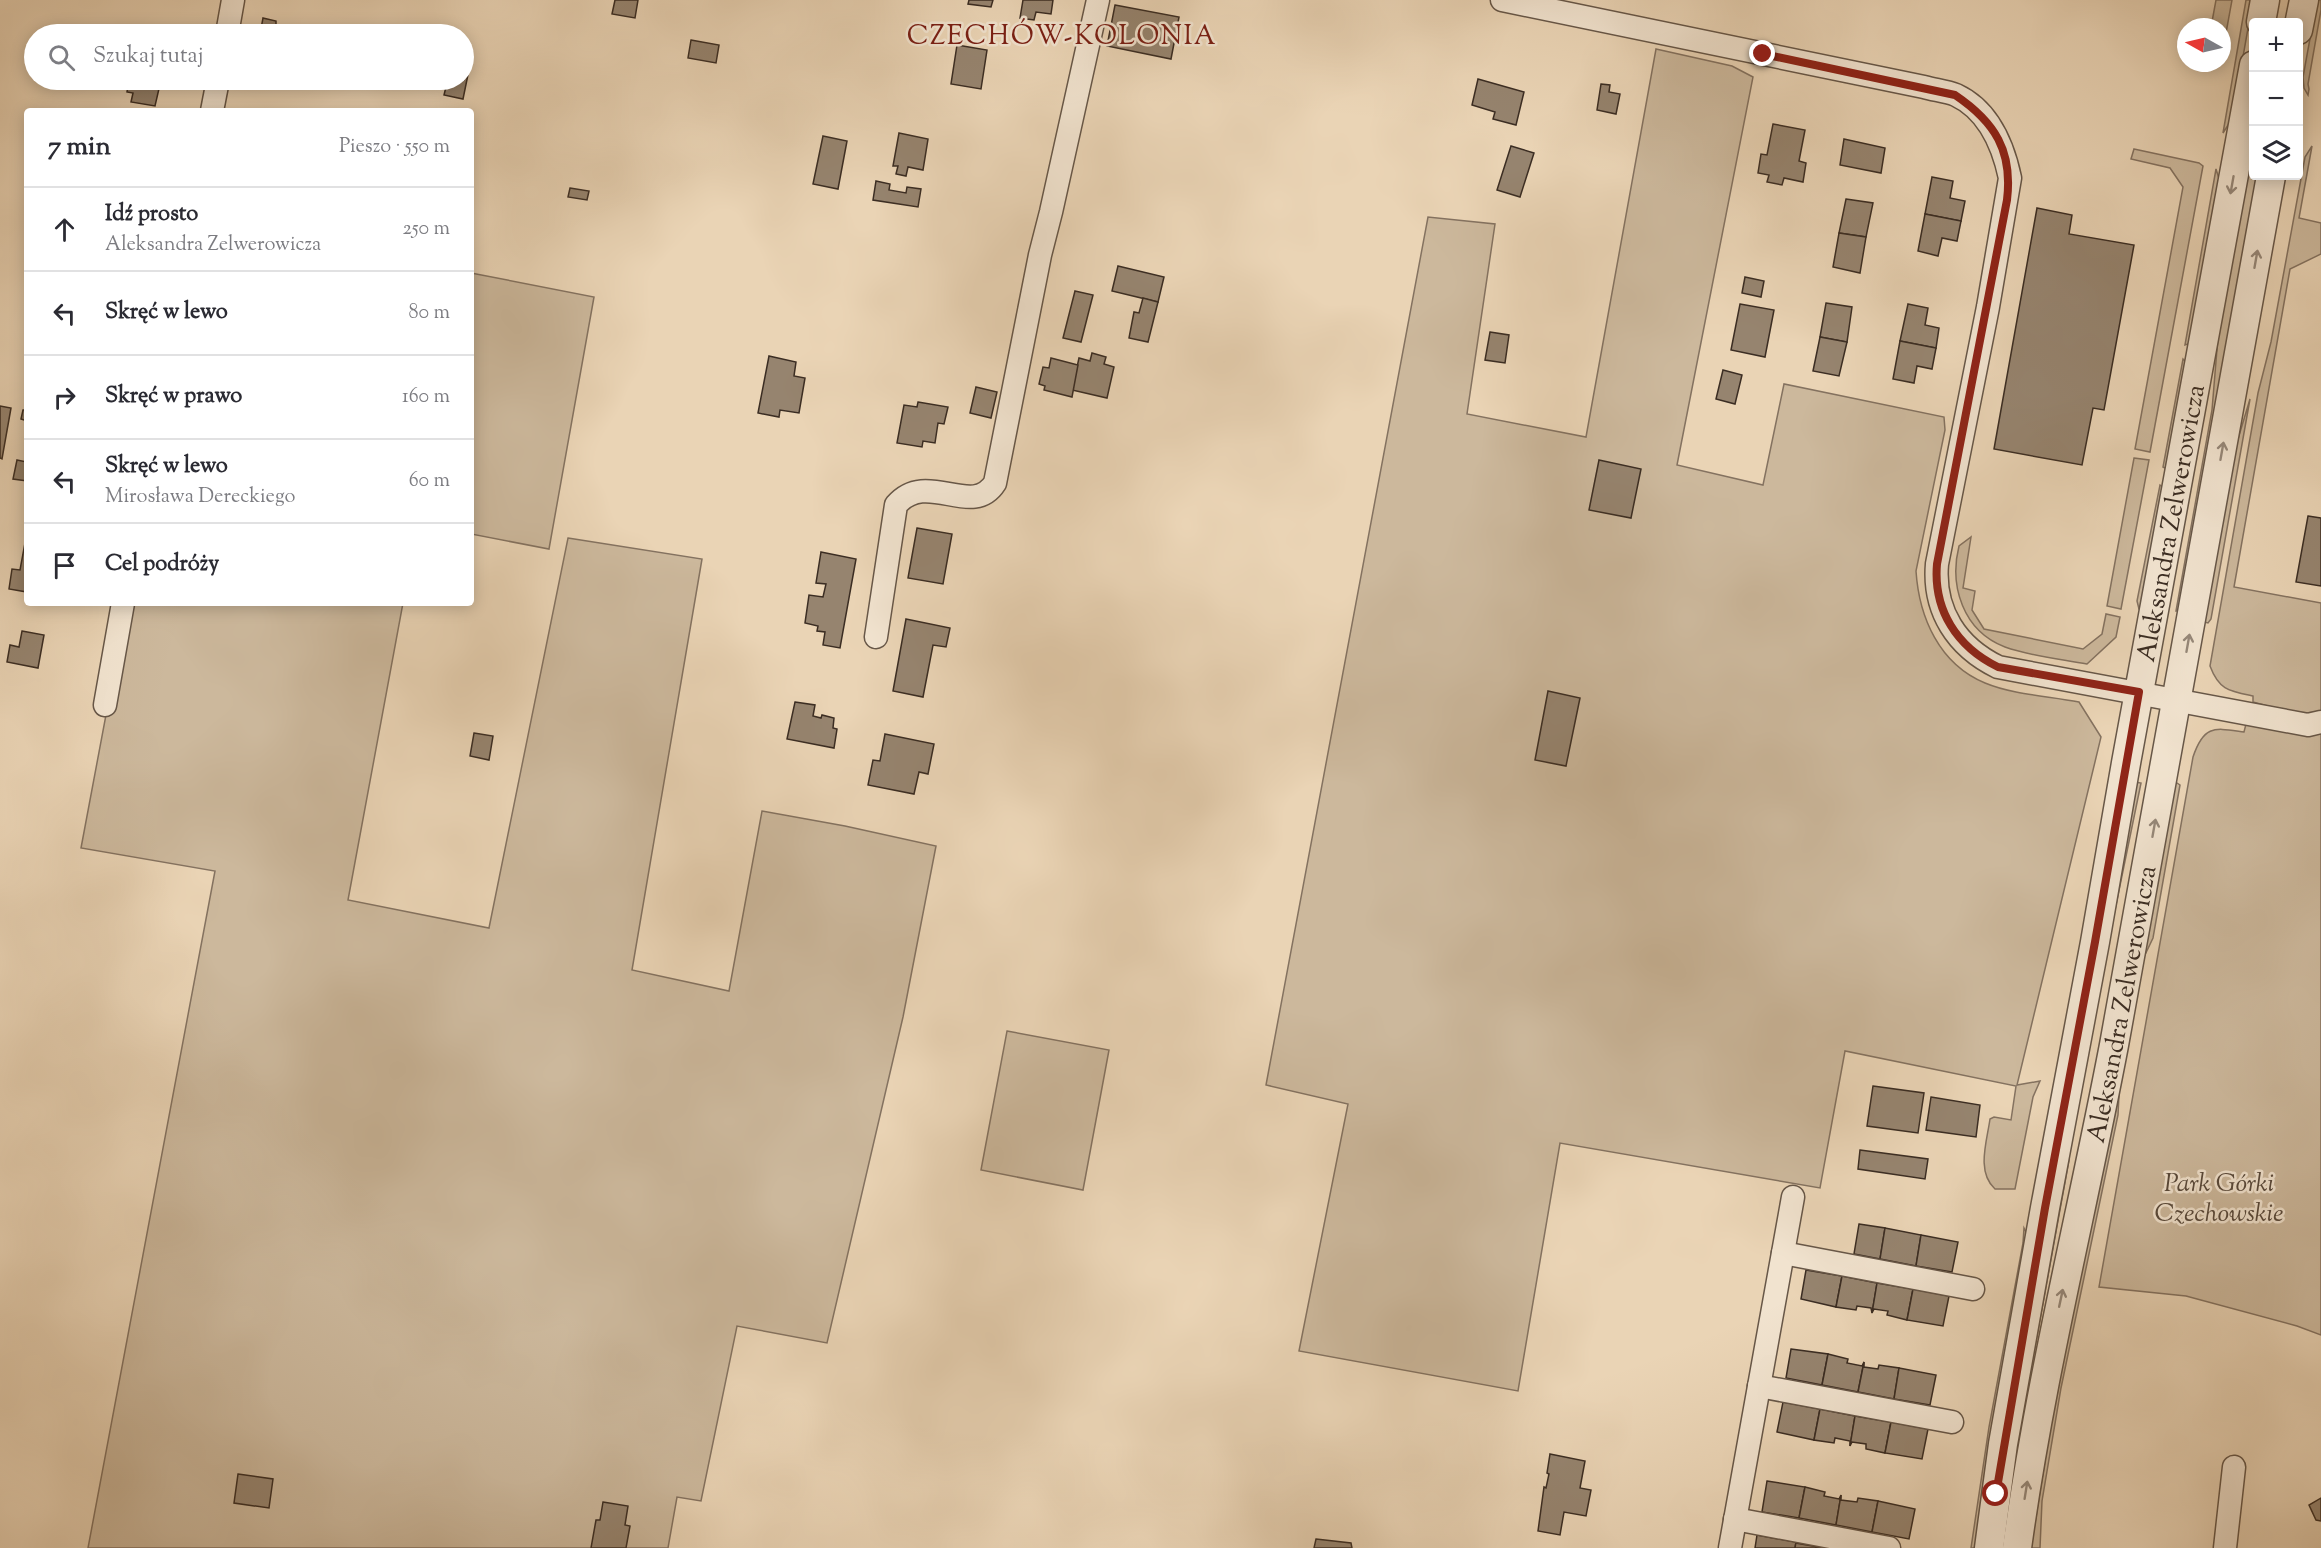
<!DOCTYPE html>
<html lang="pl">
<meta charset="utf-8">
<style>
:root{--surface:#fff;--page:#f7f7f7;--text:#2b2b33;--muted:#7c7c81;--line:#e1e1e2}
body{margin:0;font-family:"Sorts Mill Goudy",serif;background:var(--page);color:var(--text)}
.controls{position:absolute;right:18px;top:18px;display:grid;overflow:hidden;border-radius:6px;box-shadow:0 3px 15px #0003}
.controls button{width:54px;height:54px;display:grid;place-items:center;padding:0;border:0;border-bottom:2px solid var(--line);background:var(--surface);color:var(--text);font:30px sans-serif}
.compass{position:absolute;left:2177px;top:18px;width:54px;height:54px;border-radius:50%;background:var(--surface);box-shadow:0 3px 15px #0003;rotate:278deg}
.stop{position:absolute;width:18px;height:18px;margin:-14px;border:4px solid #8f2418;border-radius:50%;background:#fff}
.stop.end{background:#8f2418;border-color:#fff;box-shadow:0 2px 6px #0008}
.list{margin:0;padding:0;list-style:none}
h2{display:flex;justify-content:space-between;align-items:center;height:78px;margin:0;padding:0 24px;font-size:26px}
h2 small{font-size:20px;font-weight:400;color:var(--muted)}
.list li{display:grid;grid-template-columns:39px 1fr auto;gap:18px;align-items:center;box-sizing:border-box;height:84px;padding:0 24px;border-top:2px solid var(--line)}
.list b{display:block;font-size:22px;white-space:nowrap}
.list p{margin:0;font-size:20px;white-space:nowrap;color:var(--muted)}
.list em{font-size:20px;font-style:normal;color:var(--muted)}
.icon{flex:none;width:33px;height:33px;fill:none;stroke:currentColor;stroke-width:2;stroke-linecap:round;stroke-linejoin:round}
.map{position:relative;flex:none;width:2321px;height:1548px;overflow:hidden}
.search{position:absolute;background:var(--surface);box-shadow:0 3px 15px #0003;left:24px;top:24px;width:450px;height:66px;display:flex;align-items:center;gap:15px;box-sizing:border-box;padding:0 21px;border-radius:33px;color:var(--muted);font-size:22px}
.panel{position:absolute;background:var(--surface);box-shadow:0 3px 15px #0003;left:24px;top:108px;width:450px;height:498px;border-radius:6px}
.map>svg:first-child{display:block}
.green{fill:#ccb89c;stroke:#847260;stroke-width:1.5}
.building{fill:#96846f;stroke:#3b2d23;stroke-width:1.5}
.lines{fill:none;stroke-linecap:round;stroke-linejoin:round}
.minor-casing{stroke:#675748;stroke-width:25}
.tertiary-casing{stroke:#675748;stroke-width:31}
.minor{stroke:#f1e3cf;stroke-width:22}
.tertiary{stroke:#f1e3cf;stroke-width:28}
.oneway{stroke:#968879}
.route{stroke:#8f2418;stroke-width:8}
.labels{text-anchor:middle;stroke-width:5;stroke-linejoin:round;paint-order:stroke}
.street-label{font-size:26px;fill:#3b2d23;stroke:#f1e3cf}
.park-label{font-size:26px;font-style:italic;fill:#58493b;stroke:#f1e3cf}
.neighbourhood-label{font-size:27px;letter-spacing:1.5px;fill:#7a1f14;stroke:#f1e3cf}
</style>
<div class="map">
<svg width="2321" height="1548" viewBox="0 0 2321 1548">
<rect width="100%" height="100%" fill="#ead4b5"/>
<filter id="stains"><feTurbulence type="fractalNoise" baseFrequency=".00333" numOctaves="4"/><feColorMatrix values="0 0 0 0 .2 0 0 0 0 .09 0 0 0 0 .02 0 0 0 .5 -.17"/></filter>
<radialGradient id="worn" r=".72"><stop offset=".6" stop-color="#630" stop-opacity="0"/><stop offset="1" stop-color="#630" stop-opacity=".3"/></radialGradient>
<g class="green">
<path d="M2216,0H2232L2224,44H2222V27H2211Z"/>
<path d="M2246,0H2253L2232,119L2223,133Z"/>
<path d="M2317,0H2321V10L2308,84L2309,89L2308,95L2304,88L2303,77Z"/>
<path d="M1656,49L1732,66L1753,77L1677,465L1763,485L1784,384L1944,417L1945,430L1916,571C1919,617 1939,664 1985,683C2014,695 2049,696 2079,702L2101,737L2017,1085L2040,1081L2033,1097L2015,1189H1995C1976,1172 1987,1141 1990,1119L1994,1117L2011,1120L2016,1086L1845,1051L1820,1188L1560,1143L1518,1391L1299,1351L1348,1104L1266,1085L1428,217L1495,224L1467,414L1586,437Z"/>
<path d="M2253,139L2254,176H2260L2181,611H2176L2212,410L2219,325Z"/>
<path d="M2312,146L2299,218L2321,223V254L2290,269L2234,587L2321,603V711C2303,717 2271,707 2253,702V696C2229,691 2219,690 2210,666L2258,393L2271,342L2305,157Z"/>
<path d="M2134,149L2199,163L2203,166L2150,452L2135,449L2183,187L2170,168L2131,159Z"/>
<path d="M2216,169L2220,182L2191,343L2185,345Z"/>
<path d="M471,273L594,297L549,549L471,534Z"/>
<path d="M2183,359L2187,363L2169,464L2165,468L2163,467Z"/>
<path d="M2250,399L2211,619L2208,623L2204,622L2235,449Z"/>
<path d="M2134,458L2149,460L2121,609L2107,606Z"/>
<path d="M2160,485L2164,488L2142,611L2139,609L2137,601Z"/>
<path d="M1971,537L1963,588L1975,591L1972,610L1984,629L2083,649L2102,634L2106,614L2120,617L2116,637L2087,664C2060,659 2030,656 2005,647C1963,631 1949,586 1959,546Z"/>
<path d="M568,538L702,559L632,970L729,991L762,811L845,826L936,846L903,1017L827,1343L737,1326L701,1501L677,1497L668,1548H88L215,871L81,848L127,603H403L348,900L489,928Z"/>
<path d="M2246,724L2321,733V1335L2297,1326L2186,1296L2099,1287L2193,757C2204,724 2215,728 2244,732Z"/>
<path d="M2174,781L2180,785L2153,938L2143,959Z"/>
<path d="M2135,782L2141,783L2109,939Z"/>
<path d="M1007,1031L1109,1050L1083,1190L981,1170Z"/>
<path d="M2119,1095L2118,1115L2061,1388L2042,1501L2040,1548H2031L2059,1373Z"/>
<path d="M2066,1160H2069L2019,1435L2003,1548L2013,1458Z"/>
<path d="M2024,1228L2028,1236L1976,1548H1971L1989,1427L2023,1243Z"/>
</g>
<g class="building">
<path d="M615,0H638L635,18L612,14Z"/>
<path d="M969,0H993L991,7L968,4Z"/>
<path d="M1023,0H1053L1051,14L1036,12L1034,20L1020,18Z"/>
<path d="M1115,5L1179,17L1171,59L1107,46Z"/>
<path d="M263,18L276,21V25L327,34L328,31L342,34H260Z"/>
<path d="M691,40L719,45L716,63L688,58Z"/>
<path d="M957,45L987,50L981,89L951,84Z"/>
<path d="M464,59L471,60L463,99L444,95L446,87L435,85L436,80H464Z"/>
<path d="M1478,79L1524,92L1516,125L1493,119L1495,112L1472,105Z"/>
<path d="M129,80H161L155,106L131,102L133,93L127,92Z"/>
<path d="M385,80H407L406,88L385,84Z"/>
<path d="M1601,84L1610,85L1609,92L1620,94L1616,114L1597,110Z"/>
<path d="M1773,124L1805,130L1799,161L1806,163L1803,182L1784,178L1782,185L1767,182L1769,175L1758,173L1761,154L1767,155Z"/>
<path d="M899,133L928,139L923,170L908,167L906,176L896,174L898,166H893Z"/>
<path d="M823,136L847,141L838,189L813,184Z"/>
<path d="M1844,139L1885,148L1881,173L1840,165Z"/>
<path d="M1511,146L1534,153L1520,197L1497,190Z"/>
<path d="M1932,177L1953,181L1950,198L1965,201L1961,221L1925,214Z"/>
<path d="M876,181L890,184L889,190L906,193L907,187L921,189L918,207L873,200Z"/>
<path d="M570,188L589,191L587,200L568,197Z"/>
<path d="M1846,199L1873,203L1866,237L1839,233Z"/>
<path d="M2037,208L2072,215L2069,234L2134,245L2104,410L2093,408L2082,465L1994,449Z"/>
<path d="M1925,214L1961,221L1957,241L1942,238L1938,256L1918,251Z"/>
<path d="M1839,233L1866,237L1860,273L1833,267Z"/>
<path d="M1118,266L1164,277L1158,302L1112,291Z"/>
<path d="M1745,277L1764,281L1761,297L1742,293Z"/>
<path d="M1075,291L1093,295L1081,342L1063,338Z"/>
<path d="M1143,298L1158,302L1148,342L1129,338L1134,312L1139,313Z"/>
<path d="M1826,303L1852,307L1847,342L1820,337Z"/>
<path d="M1740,304L1774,310L1765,357L1731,350Z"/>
<path d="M1908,304L1928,308L1925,325L1939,328L1936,348L1900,341Z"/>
<path d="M1490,332L1509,335L1505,363L1485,360Z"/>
<path d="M1820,337L1847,342L1839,376L1813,371Z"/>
<path d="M1900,341L1936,348L1932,369L1917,366L1914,383L1893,379Z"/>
<path d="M1092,353L1106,357L1104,364L1114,367L1107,398L1072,390L1079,358L1090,361Z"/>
<path d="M769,356L796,362L794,376L805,378L799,413L780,410L779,417L758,413Z"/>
<path d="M1051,358L1078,365L1072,397L1044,390L1045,386L1039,384L1043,367L1049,368Z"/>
<path d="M1723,370L1742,375L1735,404L1716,399Z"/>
<path d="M976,387L997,392L991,418L970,413Z"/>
<path d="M918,402L948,407L944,424L938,423L935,443L923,441L922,447L897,443L904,405L917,407Z"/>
<path d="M0,406L11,408L2,459L0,458Z"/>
<path d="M23,410H27V421L21,419Z"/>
<path d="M17,460L27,462V481L13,479Z"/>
<path d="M1599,460L1641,469L1631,518L1589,510Z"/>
<path d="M2308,516L2321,518V586L2296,582Z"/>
<path d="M917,528L952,534L943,584L908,578Z"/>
<path d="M25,543H27V592L9,589L12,569L20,570Z"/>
<path d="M821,552L856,559L840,648L823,645L825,632L817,631L818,626L805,623L809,595L823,597L826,584L816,583Z"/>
<path d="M906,619L950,628L946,647L933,645L923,697L893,691Z"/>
<path d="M22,631L44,635L38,668L7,662L10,645L19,647Z"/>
<path d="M1548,691L1580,698L1566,766L1535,760Z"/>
<path d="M795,702L815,705L813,716L821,718L822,715L834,718L833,728L837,729L834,748L787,739Z"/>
<path d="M474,733L493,736L489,760L470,756Z"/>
<path d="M885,734L934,744L928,774L919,772L914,794L868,785L873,760L880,761Z"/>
<path d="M1873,1086L1924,1093L1918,1133L1867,1126Z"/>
<path d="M1931,1097L1980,1105L1976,1137L1926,1130Z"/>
<path d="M1860,1150L1928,1159L1925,1179L1858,1169Z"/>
<path d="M1859,1224L1885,1228L1880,1259L1854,1254Z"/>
<path d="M1885,1228L1921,1235L1916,1266L1880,1259Z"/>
<path d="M1921,1235L1958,1242L1952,1272L1916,1266Z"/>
<path d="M1806,1270L1842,1276L1836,1307L1801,1299Z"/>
<path d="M1842,1276L1877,1283L1872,1313L1871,1308L1857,1306L1856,1310L1836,1307Z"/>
<path d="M1877,1283L1913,1289L1907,1320L1887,1315L1888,1311L1874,1309L1872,1313Z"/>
<path d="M1913,1289L1949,1296L1943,1326L1907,1320Z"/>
<path d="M1791,1349L1828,1354L1822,1385L1786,1378Z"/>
<path d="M1828,1354L1848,1359L1847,1363L1862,1366L1864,1362L1858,1392L1822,1385Z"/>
<path d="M1864,1362V1367L1878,1369L1879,1365L1899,1368L1894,1399L1858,1392Z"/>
<path d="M1899,1368L1936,1375L1930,1405L1894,1399Z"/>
<path d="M1783,1402L1820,1409L1814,1440L1777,1432Z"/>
<path d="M1820,1409L1855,1416L1850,1446V1441L1835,1438L1834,1443L1814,1440Z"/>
<path d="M1855,1416L1891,1422L1885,1453L1866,1449V1444L1852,1442L1850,1446Z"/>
<path d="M1891,1422L1928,1429L1922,1459L1885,1453Z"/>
<path d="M1550,1454L1585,1461L1580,1488L1591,1490L1586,1516L1564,1512L1560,1535L1538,1531L1544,1487L1546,1488L1549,1474L1547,1473Z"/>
<path d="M238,1474L273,1479L269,1508L234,1503Z"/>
<path d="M1767,1481L1805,1487L1799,1518L1762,1512Z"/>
<path d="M1805,1487L1825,1492L1824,1496L1839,1499L1841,1495L1836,1525L1799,1518Z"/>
<path d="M1841,1495V1500L1857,1502L1858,1498L1878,1501L1872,1532L1836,1525Z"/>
<path d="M2321,1498V1521L2316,1520L2309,1505Z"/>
<path d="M1878,1501L1915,1509L1909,1539L1872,1532Z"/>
<path d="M603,1502L628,1506L625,1525L630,1526L626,1548H591L596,1520H600Z"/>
<path d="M1757,1535L1796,1542L1795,1548H1755Z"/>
<path d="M1316,1539L1351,1543L1352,1548H1314Z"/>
<path d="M1796,1542V1543L1824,1548H1795Z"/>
</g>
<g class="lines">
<defs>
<g id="minor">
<path d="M1502,0L1924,87C1934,90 1946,91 1956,95C1988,110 2003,145 2010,178L1988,307L1937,564C1933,611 1957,647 1998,667L2308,725L2321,722"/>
<path d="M227,34L233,0"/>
<path d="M212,111L218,80"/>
<path d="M876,637L896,505C927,469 972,519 995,483L1040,255L1051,212L1098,0"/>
<path d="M105,705L123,603"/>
<path d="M1783,1253L1973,1289"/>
<path d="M1759,1386L1952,1422"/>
<path d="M1735,1519L1889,1548"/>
<path d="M1730,1548L1793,1197"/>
<path d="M2225,1548L2234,1467"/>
</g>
<g id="tertiary">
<path d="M2261,22L2265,0"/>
<path d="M2298,30L2304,0"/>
<path id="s1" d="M1989,1548L2003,1444L2045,1208L2095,942L2126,763L2254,65"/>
<path id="s2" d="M2017,1548C2040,1379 2082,1213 2114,1045C2168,756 2217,465 2271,176"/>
</g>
</defs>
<use href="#minor" class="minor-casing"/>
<use href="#tertiary" class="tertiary-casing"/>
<use href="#minor" class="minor"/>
<use href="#tertiary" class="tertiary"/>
</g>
<defs><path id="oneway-shaft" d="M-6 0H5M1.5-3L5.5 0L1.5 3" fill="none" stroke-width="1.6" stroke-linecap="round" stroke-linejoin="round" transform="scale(1.5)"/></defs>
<g class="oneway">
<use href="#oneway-shaft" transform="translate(2232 185) rotate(100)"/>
<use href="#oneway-shaft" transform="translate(2256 259) rotate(-80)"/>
<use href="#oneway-shaft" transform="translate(2222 451) rotate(-80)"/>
<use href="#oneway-shaft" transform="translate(2188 643) rotate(-80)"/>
<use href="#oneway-shaft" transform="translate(2154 828) rotate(-80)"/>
<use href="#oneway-shaft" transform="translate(2061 1298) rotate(-78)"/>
<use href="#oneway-shaft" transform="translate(2026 1490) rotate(-81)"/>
</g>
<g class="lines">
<path class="route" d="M1763,54L1955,95C1995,122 2013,151 2007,200L1937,564C1933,610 1957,647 1998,667L2139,692L2095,942L2045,1208L1996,1494"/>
</g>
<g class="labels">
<g class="street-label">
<text dy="9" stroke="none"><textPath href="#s1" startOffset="1041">Aleksandra Zelwerowicza</textPath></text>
<text dy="9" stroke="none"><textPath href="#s2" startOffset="554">Aleksandra Zelwerowicza</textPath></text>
</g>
<g class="park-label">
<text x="2219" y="1191">Park Górki<tspan x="2219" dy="30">Czechowskie</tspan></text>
</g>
<g class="neighbourhood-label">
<text x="1062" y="44">CZECHÓW-KOLONIA</text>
</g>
</g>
<rect width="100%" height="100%" filter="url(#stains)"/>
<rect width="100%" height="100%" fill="url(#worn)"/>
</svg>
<div class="controls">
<button>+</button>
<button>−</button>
<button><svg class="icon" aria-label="layers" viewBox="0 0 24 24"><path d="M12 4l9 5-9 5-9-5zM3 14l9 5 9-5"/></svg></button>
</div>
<svg class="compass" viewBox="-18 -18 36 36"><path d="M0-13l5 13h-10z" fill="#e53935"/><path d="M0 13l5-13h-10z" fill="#7c7c81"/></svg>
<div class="stop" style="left:1996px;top:1494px"></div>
<div class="stop end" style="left:1763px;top:54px"></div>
<div class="search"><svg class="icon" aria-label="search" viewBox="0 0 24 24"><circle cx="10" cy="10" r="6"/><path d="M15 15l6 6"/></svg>Szukaj tutaj</div>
<section class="panel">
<h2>7 min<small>Pieszo · 550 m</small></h2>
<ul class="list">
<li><svg class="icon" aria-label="ahead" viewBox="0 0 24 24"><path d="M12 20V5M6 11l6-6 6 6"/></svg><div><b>Idź prosto</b><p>Aleksandra Zelwerowicza</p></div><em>250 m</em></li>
<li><svg class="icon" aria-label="left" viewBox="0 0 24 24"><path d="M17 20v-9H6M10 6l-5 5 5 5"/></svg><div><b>Skręć w lewo</b></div><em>80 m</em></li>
<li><svg class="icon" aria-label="right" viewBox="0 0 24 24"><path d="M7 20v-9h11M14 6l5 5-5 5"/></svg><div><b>Skręć w prawo</b></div><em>160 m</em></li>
<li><svg class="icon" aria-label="left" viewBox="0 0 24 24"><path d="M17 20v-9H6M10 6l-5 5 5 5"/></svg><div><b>Skręć w lewo</b><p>Mirosława Dereckiego</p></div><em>60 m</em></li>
<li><svg class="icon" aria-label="arrive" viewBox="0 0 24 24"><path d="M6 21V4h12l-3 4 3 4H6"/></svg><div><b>Cel podróży</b></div></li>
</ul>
</section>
</div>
